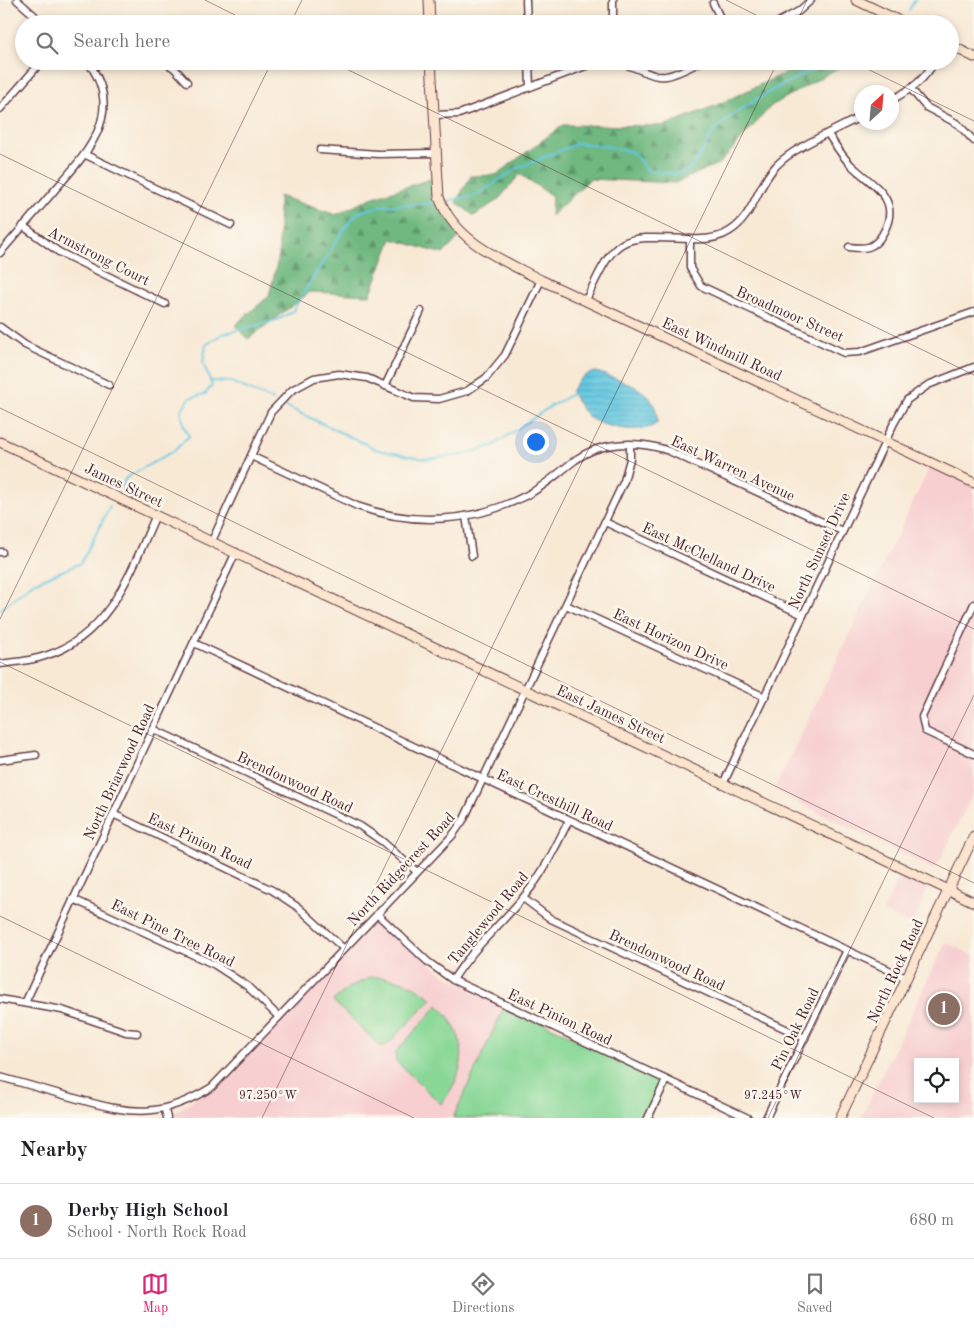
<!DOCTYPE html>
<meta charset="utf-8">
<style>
:root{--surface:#fff;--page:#f2f2f2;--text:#202124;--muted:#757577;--line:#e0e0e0;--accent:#db2777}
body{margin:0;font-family:"Old Standard TT",serif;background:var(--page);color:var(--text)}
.controls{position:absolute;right:15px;bottom:15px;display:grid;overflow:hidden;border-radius:0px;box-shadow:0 2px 8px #0003}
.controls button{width:45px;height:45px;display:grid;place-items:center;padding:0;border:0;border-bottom:1px solid var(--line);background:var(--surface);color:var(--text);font:25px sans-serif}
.compass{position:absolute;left:854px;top:85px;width:45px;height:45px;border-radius:50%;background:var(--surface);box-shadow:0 2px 8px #0003;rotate:26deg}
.you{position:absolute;left:535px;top:441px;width:18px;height:18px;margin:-12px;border:4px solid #fff;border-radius:50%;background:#1a73e8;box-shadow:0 0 0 8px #1a73e833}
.badge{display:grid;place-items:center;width:32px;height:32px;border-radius:50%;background:var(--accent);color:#fff;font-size:16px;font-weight:700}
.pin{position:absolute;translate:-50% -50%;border:2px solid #fff;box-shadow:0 1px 5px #0006}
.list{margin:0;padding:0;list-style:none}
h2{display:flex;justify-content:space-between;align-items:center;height:65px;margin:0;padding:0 20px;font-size:21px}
h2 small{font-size:16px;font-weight:400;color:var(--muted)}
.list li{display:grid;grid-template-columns:32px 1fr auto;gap:15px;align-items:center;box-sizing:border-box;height:75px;padding:0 20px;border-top:1px solid var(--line)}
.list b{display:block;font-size:19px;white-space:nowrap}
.list p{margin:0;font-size:16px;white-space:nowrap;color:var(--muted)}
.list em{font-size:16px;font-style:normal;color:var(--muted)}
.icon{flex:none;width:28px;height:28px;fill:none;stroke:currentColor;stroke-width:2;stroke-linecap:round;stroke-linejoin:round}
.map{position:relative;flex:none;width:974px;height:1118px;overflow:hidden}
.search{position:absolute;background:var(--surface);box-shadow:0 2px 8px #0003;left:15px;right:15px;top:15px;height:55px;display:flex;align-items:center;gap:12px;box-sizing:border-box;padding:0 18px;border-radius:28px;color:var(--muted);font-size:19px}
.sheet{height:140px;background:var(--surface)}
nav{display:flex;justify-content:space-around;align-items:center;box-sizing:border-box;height:70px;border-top:1px solid var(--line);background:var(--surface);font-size:14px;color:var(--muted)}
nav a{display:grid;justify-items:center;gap:2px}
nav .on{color:var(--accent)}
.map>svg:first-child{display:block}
.built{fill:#f7cfd0;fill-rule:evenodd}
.grass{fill:#8ad897;stroke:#6a7c61}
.forest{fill:url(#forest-firs);stroke:#5c6c56}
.water{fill:url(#water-rules);stroke:#567386}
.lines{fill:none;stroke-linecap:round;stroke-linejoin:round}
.stream{stroke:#63c7e1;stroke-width:2}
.street-casing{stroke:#643d44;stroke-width:9}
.secondary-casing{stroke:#643d44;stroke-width:11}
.street{stroke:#fff;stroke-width:6}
.secondary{stroke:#fbe5cf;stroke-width:9}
.ticks{fill:none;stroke:#4a1f2b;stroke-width:1;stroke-opacity:0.45}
.labels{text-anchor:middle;stroke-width:5;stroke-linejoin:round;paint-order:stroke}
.street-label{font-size:15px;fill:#4a1f2b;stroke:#fbf7ec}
.ticks-label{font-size:12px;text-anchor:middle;fill:#4a1f2b;stroke:#fbf7ec;stroke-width:5;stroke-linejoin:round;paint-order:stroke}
</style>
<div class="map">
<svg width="974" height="1118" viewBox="0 0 974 1118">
<defs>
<pattern id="forest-firs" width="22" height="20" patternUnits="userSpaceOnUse" patternTransform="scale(1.25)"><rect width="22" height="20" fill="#6fb880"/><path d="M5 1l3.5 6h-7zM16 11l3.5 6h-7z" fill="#5d9569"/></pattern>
<pattern id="water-rules" width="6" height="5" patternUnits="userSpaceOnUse" patternTransform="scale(1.25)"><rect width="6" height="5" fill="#63c7e1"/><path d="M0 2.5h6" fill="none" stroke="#57aac1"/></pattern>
</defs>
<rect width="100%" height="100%" fill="#fbf7ec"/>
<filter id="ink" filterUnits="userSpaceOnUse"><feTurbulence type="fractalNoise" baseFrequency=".02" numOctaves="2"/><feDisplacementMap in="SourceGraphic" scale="10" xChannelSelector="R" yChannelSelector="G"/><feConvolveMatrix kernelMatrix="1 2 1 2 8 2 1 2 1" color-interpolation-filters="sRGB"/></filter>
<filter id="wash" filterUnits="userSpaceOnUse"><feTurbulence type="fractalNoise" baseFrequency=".0096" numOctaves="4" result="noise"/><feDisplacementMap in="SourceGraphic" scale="20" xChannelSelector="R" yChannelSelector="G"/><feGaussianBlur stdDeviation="1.12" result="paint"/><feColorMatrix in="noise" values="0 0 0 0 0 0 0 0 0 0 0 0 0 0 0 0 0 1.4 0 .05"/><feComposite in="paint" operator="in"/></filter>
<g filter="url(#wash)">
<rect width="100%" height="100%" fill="#f8e9d5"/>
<g class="built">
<path d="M932,463L974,484V792L935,870L774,790Z"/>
<path d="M901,872L924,883L928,888L912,925L883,912Z"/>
<path d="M377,914L440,972L505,1005L453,1118H167L201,1095Z"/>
<path d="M946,942L974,956V1118H861ZM918,1062H955V1099H918Z"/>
</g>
<g class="grass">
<path d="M371,977C396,977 413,983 432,999L386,1046H380L333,1001L348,988Z"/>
<path d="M438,1005C470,1038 468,1070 441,1104L396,1061L395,1053Z"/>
<path d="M505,1005L666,1080L648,1118H453Z"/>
</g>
<g class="forest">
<path d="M810,61H850L771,106L720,163L675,183L590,179L551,216L552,196L520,174L499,199L474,216L456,202L471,176L496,175L563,125L663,126L717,105Z"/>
<path d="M437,177L439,197L462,234L443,254L392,239L370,295L310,292L248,339L235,325L269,296L279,255V196L336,215L371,198Z"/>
</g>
<path class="water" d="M596,372C622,381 660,389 657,423C645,435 607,428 593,420C584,415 577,401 571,392C577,381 583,374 596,372Z"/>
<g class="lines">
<g class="stream">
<path d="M909,10L915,0"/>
<path d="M447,201L477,195L516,169L578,143L605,146L632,152L647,170C661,172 679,178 691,168C698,163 707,138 716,129C748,100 793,79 832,61"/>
<path d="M211,381L231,382L273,400"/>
<path d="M283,405L378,450L425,459L463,455L494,445L551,406L572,394"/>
<path d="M121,487L126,478L175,450L189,436L184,426L181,410L190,398L205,394L212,386L203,362L206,345L222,334L277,320L292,312L340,235L357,213L379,206L435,203"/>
<path d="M0,610L33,583L81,563L110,506"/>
</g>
</g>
</g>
<g filter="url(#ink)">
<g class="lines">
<defs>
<g id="street">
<path d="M17,0L44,24"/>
<path d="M526,0L527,24"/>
<path d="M613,0V24"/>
<path d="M713,3L723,24"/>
<path d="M775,24L799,11L811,0"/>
<path d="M163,61L174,68L187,82"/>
<path d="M529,61L530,87"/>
<path d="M615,61C662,75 653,87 702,61"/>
<path d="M92,68L104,61"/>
<path d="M911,89L926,107L958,124L974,141"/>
<path d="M892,100C911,89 924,81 935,61"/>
<path d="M0,109L42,61"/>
<path d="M434,115L459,114L599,61"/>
<path d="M828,134C835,145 842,156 851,165C872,185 904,199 882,235C874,249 864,249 849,247"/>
<path d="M320,150L378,154L435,153"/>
<path d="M86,155L231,225"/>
<path d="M23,226L59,252L165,304"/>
<path d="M690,239V268L701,286L844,353L860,352L974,312"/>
<path d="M0,253C18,232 36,212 53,192C87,153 127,112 87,61"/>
<path d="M586,300C617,234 618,236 690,239C705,240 718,239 730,231C754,216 757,185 776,166C793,147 838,129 862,116"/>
<path d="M0,327L25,345L109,385"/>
<path d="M385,386L421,311"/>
<path d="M251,456L357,506C413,526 474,523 527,495C545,486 558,473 574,461C600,441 639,440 669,451L842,531"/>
<path d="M466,516L472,556"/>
<path d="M605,522L803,615"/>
<path d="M212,541L271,412L292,390L314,378L339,374L367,378L414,398L439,399L467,391L486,378L505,355L541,280"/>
<path d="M0,552H2"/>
<path d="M974,604L922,717L925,731L974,754"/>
<path d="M566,605L765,697"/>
<path d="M194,643L906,978"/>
<path d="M0,664C15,662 31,661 45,656C110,636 131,571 156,515"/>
<path d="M153,729L360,826L383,842L417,872"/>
<path d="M0,760L36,755"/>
<path d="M724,782L894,423L907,400L928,385L974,367"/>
<path d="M113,814L272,890L299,908L344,949"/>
<path d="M523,898L551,919L805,1038"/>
<path d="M73,899L215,965L247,986L279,1017"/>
<path d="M377,914L428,962L453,980L748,1118"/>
<path d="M453,980C473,947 502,924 526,894C544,872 556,846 569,820"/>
<path d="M0,999L62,1010L126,1032L137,1033"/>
<path d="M25,1003L236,552"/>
<path d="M0,1077C26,1084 52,1092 78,1099C133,1115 162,1118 212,1087L452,836L464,819L624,481L630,459V445"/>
<path d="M165,1110L167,1118"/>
<path d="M648,1118L666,1080"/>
<path d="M766,1118L847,950"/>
</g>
<g id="secondary">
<path d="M429,0L430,24"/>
<path d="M856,0L906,24"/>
<path d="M950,45L974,57"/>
<path d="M431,61L439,197C455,242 501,259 541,280L974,483"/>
<path d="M0,442L974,902"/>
<path d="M840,1118L974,836"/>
</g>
</defs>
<use href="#street" class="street-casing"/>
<use href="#secondary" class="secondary-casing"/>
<use href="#street" class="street"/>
<use href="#secondary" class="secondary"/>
</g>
</g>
<path class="ticks" d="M205,0L253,24M726,0L774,24M290,24L302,0M796,24L807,0M330,61L974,375M851,61L974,121M0,154L974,629M0,408L974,883M0,619L272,61M0,662L934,1118M0,916L414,1118M262,1118L778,61M768,1118L974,695"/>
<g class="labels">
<g class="street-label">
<text transform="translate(99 256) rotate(27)" y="5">Armstrong Court</text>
<text transform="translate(790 314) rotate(24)" y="5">Broadmoor Street</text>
<text transform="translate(722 349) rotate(25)" y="5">East Windmill Road</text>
<text transform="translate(733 468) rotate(25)" y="5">East Warren Avenue</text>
<text transform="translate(124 485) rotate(25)" y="5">James Street</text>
<text transform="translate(819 551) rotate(-65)" y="5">North Sunset Drive</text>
<text transform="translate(709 557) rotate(25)" y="5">East McClelland Drive</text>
<text transform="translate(671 639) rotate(25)" y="5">East Horizon Drive</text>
<text transform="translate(611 714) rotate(25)" y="5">East James Street</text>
<text transform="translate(119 772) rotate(-65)" y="5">North Briarwood Road</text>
<text transform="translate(295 782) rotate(25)" y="5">Brendonwood Road</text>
<text transform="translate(555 800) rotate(25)" y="5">East Cresthill Road</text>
<text transform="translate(200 841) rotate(25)" y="5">East Pinion Road</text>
<text transform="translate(401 869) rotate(-47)" y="5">North Ridgecrest Road</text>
<text transform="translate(488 918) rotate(-50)" y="5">Tanglewood Road</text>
<text transform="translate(173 933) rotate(26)" y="5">East Pine Tree Road</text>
<text transform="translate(667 960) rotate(25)" y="5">Brendonwood Road</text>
<text transform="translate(895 971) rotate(-65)" y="5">North Rock Road</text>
<text transform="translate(560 1017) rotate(25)" y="5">East Pinion Road</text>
<text transform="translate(795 1029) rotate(-64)" y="5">Pin Oak Road</text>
</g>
</g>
<g class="ticks-label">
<text x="268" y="1099">97.250°W</text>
<text x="773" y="1099">97.245°W</text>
</g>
</svg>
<div class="controls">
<button><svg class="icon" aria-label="locate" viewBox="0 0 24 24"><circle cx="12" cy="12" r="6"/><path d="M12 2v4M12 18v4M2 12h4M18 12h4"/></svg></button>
</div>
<svg class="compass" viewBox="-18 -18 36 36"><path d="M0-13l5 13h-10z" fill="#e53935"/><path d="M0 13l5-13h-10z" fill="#757577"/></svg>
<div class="you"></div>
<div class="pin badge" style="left:944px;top:1009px;background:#8d6e63">1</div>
<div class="search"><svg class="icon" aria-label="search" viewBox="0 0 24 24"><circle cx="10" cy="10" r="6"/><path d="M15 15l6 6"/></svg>Search here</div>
</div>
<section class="sheet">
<h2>Nearby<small></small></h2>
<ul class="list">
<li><span class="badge" style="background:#8d6e63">1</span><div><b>Derby High School</b><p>School · North Rock Road</p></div><em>680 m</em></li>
</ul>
</section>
<nav>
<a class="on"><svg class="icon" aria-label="map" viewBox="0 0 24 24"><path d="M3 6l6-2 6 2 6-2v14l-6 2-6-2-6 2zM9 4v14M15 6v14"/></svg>Map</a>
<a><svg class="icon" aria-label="directions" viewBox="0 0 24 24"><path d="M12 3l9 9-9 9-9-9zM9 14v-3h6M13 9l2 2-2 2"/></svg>Directions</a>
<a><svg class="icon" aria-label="saved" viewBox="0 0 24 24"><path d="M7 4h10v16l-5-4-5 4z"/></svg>Saved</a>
</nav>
